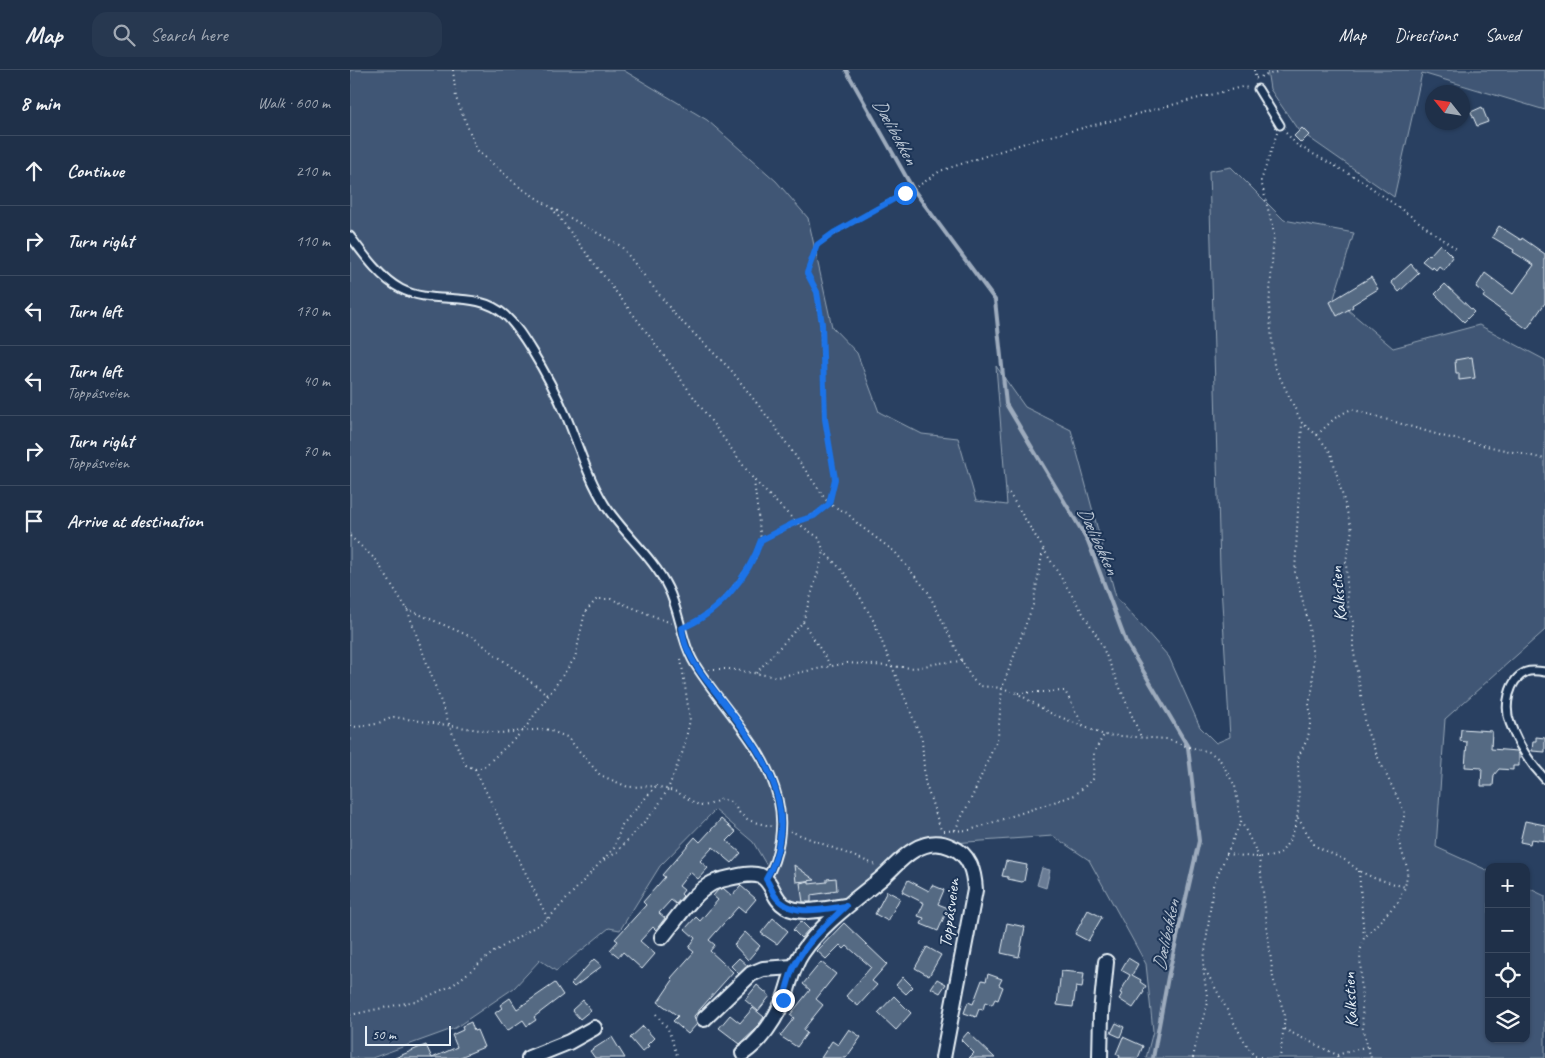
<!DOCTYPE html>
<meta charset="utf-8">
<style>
:root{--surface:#1f3049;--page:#273850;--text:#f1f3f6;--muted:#a1a9b4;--line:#3c4b61}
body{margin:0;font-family:Caveat,sans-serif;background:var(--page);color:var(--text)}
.controls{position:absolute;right:15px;bottom:15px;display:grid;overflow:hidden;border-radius:10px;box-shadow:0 1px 4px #0004}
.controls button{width:45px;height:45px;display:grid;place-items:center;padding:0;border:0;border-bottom:1px solid var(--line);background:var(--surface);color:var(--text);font:25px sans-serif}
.compass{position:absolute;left:1075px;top:15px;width:45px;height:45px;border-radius:50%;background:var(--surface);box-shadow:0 1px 4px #0004;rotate:300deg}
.scale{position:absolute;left:15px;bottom:12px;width:86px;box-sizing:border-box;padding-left:5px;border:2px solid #e8f1f8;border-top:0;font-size:14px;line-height:18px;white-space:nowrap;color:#e8f1f8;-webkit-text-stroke:4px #1d3557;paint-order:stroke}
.stop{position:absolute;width:15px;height:15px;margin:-11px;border:4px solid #1a73e8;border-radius:50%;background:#fff}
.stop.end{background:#1a73e8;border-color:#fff;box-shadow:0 1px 5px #0008}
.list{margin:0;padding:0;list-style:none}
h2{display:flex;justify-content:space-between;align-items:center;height:65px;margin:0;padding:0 20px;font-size:21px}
h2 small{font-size:16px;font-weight:400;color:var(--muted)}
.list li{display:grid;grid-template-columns:32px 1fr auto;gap:15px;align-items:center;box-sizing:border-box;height:70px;padding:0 20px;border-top:1px solid var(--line)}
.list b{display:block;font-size:19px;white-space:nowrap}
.list p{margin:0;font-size:16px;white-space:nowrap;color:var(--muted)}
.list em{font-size:16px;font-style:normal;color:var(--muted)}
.icon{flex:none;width:28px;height:28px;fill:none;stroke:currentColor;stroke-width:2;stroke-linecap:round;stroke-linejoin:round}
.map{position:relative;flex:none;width:1195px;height:988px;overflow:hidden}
header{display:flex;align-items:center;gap:30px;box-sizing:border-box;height:70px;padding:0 25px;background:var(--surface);border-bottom:1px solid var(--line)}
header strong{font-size:24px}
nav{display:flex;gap:28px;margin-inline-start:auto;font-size:18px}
.search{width:350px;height:45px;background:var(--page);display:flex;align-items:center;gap:12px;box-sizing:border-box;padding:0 18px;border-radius:15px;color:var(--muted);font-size:19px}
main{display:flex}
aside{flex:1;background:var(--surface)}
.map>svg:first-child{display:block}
.green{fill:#415774;stroke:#94a4b6}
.water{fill:#6b7c95;stroke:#9dabbd}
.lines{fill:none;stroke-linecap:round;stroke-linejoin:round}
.stream{stroke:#9dabbd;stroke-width:4}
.building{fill:#556a83;stroke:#e8f1f8}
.lane-casing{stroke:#e8f1f8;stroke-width:11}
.street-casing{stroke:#e8f1f8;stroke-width:18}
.path{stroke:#e8f1f8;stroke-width:2;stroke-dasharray:1 4;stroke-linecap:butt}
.lane{stroke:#1d3557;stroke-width:7}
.street{stroke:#1d3557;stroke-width:14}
.route{stroke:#1a73e8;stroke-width:6}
.labels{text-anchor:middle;stroke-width:4;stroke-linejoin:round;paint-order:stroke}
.street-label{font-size:18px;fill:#e8f1f8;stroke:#1d3557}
.water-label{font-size:19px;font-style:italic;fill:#b6c2d0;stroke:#1d3557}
</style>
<header>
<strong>Map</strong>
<div class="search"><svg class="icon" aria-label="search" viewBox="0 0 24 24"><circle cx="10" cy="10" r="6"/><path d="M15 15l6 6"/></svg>Search here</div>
<nav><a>Map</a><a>Directions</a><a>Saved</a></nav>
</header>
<main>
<aside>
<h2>8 min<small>Walk · 600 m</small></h2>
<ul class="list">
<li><svg class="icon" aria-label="ahead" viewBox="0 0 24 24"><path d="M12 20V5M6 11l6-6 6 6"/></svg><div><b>Continue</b></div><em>210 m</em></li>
<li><svg class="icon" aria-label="right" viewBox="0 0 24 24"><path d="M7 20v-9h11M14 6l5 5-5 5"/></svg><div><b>Turn right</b></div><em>110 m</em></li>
<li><svg class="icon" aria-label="left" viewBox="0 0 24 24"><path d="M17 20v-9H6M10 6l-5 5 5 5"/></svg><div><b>Turn left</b></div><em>170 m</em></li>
<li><svg class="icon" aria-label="left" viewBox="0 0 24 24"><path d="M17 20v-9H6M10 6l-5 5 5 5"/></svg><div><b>Turn left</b><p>Toppåsveien</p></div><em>40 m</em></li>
<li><svg class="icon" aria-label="right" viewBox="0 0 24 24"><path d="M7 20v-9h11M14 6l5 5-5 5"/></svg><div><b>Turn right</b><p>Toppåsveien</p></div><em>70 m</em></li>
<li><svg class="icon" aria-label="arrive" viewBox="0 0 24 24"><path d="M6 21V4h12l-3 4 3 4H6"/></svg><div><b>Arrive at destination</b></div></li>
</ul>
</aside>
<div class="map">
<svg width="1195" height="988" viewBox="0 0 1195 988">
<rect width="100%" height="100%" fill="#294061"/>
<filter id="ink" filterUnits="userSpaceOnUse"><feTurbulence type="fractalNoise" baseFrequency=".02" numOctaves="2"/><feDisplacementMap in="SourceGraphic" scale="10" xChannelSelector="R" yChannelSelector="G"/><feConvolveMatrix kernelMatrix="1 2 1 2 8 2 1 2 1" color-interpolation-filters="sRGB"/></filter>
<g filter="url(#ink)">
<g class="green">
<path d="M0,0H273L357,50L426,111L458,148L482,257L507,283L529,342L572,364L608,368L626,431L657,435L646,296L675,337L721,360L766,527L819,587L850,657L866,673L880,667L870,499L859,101L881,97L934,150L1004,163L984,228L1043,278L1129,255L1195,290V560L1095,649L1086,777L1139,801V969H1176V817L1195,826V988H796L803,961L796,894L739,790L703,766L603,773L574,770L503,824L487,832L448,836L429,824L424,808L403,772L365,740L310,796L270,860L259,858L206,901L190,890L164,918L105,958L22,988H0Z"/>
<path d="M917,0H1195V40L1072,3L1044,127L948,60L920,19Z"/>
</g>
<path class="water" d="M692,798L700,800L696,818L687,815Z"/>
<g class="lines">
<path class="stream" d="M496,0L563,119L645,230L656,334L738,471L776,572L838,677L849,771L818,907L803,988"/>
</g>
<g class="building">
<path d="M1132,37L1138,52L1127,56L1121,42Z"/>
<path d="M952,58L959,65L951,73L944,66Z"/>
<path d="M1149,156L1171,170L1172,168L1195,184V233L1177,259L1133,227L1135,224L1126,217L1135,203L1163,224L1184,195L1163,182L1164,180L1142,167Z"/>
<path d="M1090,174L1103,187L1094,200L1089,196L1086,200L1082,196L1081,198L1072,191L1079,184L1080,185Z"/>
<path d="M1061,194L1069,203L1049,222L1041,212Z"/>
<path d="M1021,207L1028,219L1002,235L1003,237L987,246L980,232Z"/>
<path d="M1095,214L1124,242L1114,252L1085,224Z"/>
<path d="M1122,287L1125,308L1109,310V303H1106L1105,290Z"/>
<path d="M1111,659L1142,661L1141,679L1167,681L1169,684V696H1163V700L1149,699L1144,705L1143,716H1131L1132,698L1115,697L1117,672L1110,671Z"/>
<path d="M1186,667L1195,668V682L1182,681L1183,671H1186Z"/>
<path d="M371,749L386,762L377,771L391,783L382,793L363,777L350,791L358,798L348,809L340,802L329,816L334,820L331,824L333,826L326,834L321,830L309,843L315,848L306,860L303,857L290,871L305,884L292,899L273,882L269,887L260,880L268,871L265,869L296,835L293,832L315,807L312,805L345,767L350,772Z"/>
<path d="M1175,751L1195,755V771L1181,769L1180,774L1170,772Z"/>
<path d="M656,791L677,795L674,811L672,812L658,809V807L652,806Z"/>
<path d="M444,795L465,810L446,812Z"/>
<path d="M486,808L487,820L481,821V822L461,825V832H453L450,813L459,811V814L477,812V809Z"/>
<path d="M558,810L579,821L582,815L594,820L588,834L598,838L588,861L571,854L574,848L568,846L574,833L552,822Z"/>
<path d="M391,816L406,829L395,842L389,837L387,838L359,870L365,875L360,881L383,902L344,946L347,954L338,964L323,951L328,946L308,932L323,910L321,908L344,882L339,878L345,868L335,859L346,847L350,851L368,830L363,826L368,820L373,818L382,826Z"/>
<path d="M537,821L550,828L538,851L525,844Z"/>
<path d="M738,840L752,847L738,871L725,864Z"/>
<path d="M423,848L438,861L427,874L411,863Z"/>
<path d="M451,851L459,859L451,868L443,860Z"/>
<path d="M494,853L537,894L522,911L527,915L508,936L496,926L521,897L497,876L494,879L490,875L476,889L467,881Z"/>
<path d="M657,853L675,857L669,887L651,883Z"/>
<path d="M395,862L410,876L398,890L384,875Z"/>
<path d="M577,877L591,885L579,906L565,898Z"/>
<path d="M389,888L398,896L389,904L381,896Z"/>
<path d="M778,888L788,894L782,905L791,910L790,912L796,916L793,921L794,922L783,938L769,929L772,924L770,923L780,905L771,900Z"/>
<path d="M244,889L252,896L224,917L221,914Z"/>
<path d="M471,892L486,904L466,929L473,935L453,960L457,963L447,977L430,966L444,948L440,945L460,920L453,914Z"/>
<path d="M711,901L734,903L732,918L726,917L723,937L707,935Z"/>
<path d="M638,904L652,909L649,915L653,917L648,930L645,929L642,935L635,932L633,940L629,939L626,947L614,943L618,932L623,934L632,910L636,911Z"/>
<path d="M553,907L563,917L556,924L546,915Z"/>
<path d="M587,909L596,914L590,923L581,918Z"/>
<path d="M205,913L213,925L184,947L186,950L177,956L173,950L157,961L145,943L152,938L150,935L160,928L167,939Z"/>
<path d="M407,915L420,926L408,941L395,930Z"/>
<path d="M544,926L561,943L546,960L528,943Z"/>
<path d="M233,930L241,940L230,949L222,940Z"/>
<path d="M403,938L414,947L405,960L390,974L369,958L380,945L390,953Z"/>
<path d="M121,952L124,961L127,960L134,977L108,988H82L107,977L102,965L113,960L112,956Z"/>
<path d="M766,953L774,957L770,967L761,963Z"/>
<path d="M293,956L304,968L297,975L299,976L292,982L280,968Z"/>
<path d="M499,959L511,967L496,988H471L482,971L488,975Z"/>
<path d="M618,962L645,988H619L624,983L611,970Z"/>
<path d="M262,967L275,988H245L240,981Z"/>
<path d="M773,967L793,976L788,988H769L770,986L766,984Z"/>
<path d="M76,975L82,988H45L68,978Z"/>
</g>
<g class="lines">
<defs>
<g id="lane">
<path d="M908,19L930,55"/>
<path d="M0,166C14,185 30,208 51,219C84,236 126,219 155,245C166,255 174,268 182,281C195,302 207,325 217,348C229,377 238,408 255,435C273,463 303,487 318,518C331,544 331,575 348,599C376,642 416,678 428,729C434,755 430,786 416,809"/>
<path d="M1195,602C1189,601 1181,600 1176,602C1158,610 1154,637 1160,653C1167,673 1181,694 1195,709"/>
</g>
<g id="street">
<path d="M312,867C326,850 340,827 359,815C366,810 376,809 384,807C393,805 402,803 411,806C423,812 423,829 435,836C451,846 478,838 496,836"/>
<path d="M354,949L401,904L413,899L443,897"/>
<path d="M393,983C411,971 425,949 434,929C440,913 442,897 452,883C472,854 500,834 527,812C540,802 550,788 564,780C576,773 589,771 601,777C620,784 624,802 625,820L593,988"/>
<path d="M179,988L219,972L244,958"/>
<path d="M750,988L751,943L756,892"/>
</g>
</defs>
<use href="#lane" class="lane-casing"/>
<use href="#street" class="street-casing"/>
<g class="path">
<path d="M103,0L106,28L127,80L168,116L202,138L271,176L326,246L381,300L423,354L479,434"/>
<path d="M904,0L906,10"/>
<path d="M906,8L934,0"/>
<path d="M927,63L911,111L924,163L919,237L924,295L952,353L967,365L981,383L1002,460L996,491L998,536L1003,552V577L1017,661L1029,690L1055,743L1048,770L1058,800L1055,817L1049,831L1014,868L1010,882L1013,961L1021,988"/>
<path d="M936,63L947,75L1012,111L1108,180"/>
<path d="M202,138L295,260L404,410L446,452L469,468L474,482L493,501L510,527L523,550L572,670L575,712L591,760"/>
<path d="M967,365L985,348L1001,339L1096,367L1195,389"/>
<path d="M404,411L411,470"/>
<path d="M659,423L750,571L791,667"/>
<path d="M479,433L485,409L475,349L471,254L467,222L457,203L467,175L535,133L573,113L590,101L678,72L892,17L900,18"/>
<path d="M0,466L26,490L57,539L109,681L116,695L125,699L134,697L173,661L225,588L235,542L247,529H261L321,553"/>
<path d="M57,539L124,568L198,625"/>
<path d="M453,552L481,596"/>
<path d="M339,555L344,553L372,532L405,488L411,470C434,459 459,450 479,434L497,443L509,455L545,482L578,522L612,591L622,609L630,616L652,618L667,623L698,642L754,665L817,669L838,677L860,682L870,690L885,716L891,751L909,787L923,908L935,946L930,988"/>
<path d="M359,599H379L427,607L497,593L565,598L589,593L612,591"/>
<path d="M406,603L453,552L474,482"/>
<path d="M668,623L715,621L734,657"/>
<path d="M0,656L7,657L26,654L44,647L149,663L196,659L217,667L250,705L278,717L306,716L327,722L350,736L359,735L371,729C389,733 382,737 393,746C399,752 412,754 421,756"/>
<path d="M125,699L198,849"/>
<path d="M948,748L965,776L997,791L1009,801L1024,808L1055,817"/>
<path d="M605,760L623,725L648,667L652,618L683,535L693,480"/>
<path d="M440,761L526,795"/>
<path d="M594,761L620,760L725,725L743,709L744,682L754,665"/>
<path d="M876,784C891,785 908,789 923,786C930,785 933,780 937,774C953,750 948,719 948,690L949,685L958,668L961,647L959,634L963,616V588L958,550L945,503L952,353"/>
<path d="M254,790L266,783L306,739L318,719L333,681L340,650L331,589"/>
<path d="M1009,801L1014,868"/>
<path d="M855,900C872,928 885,958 904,986L917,988"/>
<path d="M306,944L318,959L328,988"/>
<path d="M0,945L70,930L103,915L145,881L198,849L264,778L272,755L306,716"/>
<path d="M934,959L987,985L988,988"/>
<path d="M987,985L1018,976"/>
<path d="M843,988L848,964L858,933L853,898L863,816L891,751"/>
</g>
<use href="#lane" class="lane"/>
<use href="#street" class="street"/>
</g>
</g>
<g class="lines" filter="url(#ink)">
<path class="route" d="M433,930C437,919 439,906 444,896C456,872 477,854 496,836C474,839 441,848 425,826C422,821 420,815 416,809C424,796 428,782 430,766C437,711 398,665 367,624C355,609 343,594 336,576C334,571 333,564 332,558C368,544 399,506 411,470L446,452L464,446L479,434L485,409L475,349L472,254L467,222L457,203L467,175L485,162L555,123"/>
</g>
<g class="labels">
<g class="street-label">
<text transform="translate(988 524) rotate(-95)" y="6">Kalkstien</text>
<text transform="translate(599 843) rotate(-83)" y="6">Toppåsveien</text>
<text transform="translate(1000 930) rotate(-93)" y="6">Kalkstien</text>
</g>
<g class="water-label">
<text transform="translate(546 61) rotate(61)" y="7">Dælibekken</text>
<text transform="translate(749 470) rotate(65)" y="7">Dælibekken</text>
<text transform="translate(815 865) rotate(-78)" y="7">Dælibekken</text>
</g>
</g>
</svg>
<div class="controls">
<button>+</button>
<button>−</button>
<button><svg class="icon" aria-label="locate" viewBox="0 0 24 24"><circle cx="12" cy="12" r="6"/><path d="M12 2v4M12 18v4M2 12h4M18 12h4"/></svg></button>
<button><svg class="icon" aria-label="layers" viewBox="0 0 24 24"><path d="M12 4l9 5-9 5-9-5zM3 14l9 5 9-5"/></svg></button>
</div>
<svg class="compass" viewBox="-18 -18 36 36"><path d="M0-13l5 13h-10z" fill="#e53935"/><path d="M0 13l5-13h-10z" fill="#a1a9b4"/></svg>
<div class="scale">50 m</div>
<div class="stop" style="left:555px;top:123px"></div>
<div class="stop end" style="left:433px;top:930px"></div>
</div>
</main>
